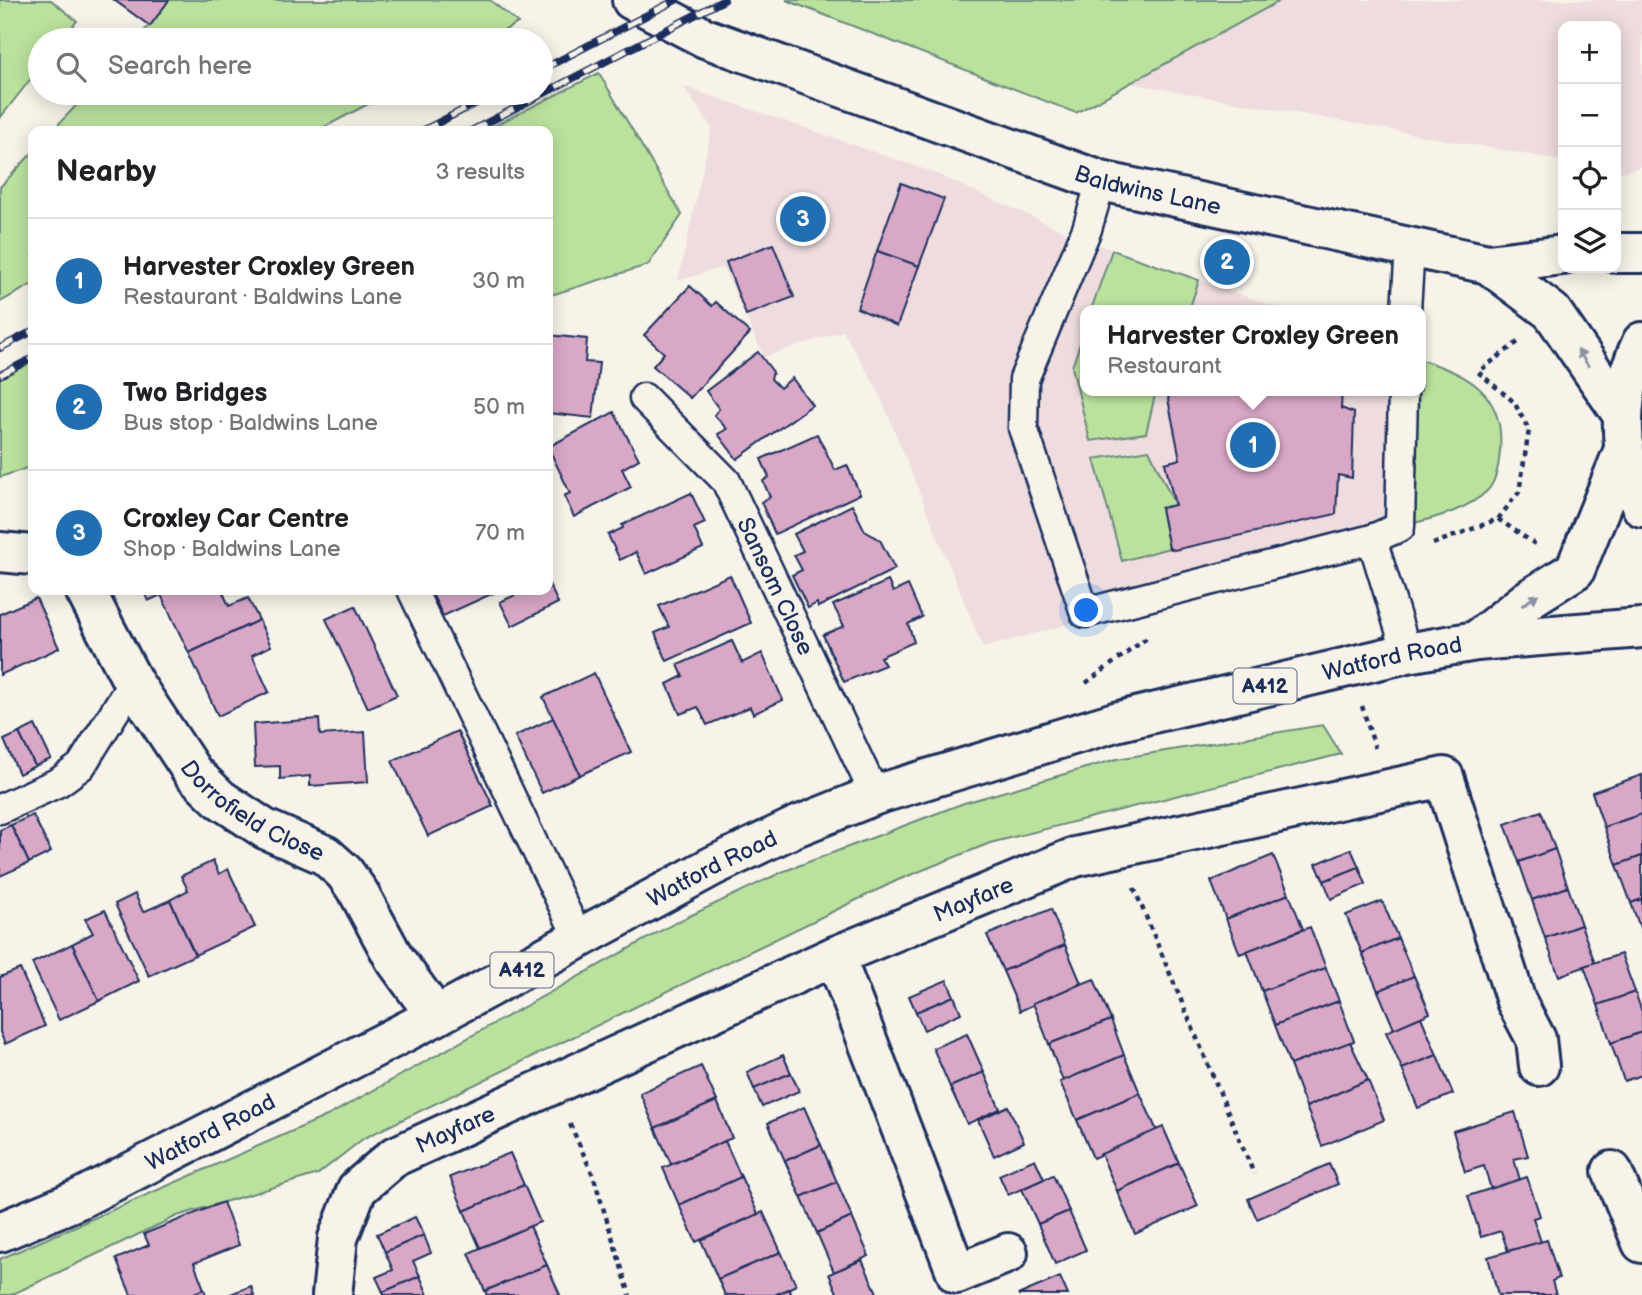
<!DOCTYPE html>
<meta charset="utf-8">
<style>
:root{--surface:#fff;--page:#f6f6f6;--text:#202124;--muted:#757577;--line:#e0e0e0;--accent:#1f6fb2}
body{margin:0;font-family:"Balsamiq Sans",sans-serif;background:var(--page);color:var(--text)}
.controls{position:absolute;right:21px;top:21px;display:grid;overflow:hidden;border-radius:14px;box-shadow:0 4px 18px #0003}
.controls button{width:63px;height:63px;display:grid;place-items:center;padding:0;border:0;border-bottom:2px solid var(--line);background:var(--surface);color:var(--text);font:35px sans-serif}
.you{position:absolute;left:1087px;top:611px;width:24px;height:24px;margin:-18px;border:5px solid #fff;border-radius:50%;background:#1a73e8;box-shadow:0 0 0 10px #1a73e833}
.badge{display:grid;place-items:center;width:46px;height:46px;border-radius:50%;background:var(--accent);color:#fff;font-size:23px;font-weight:700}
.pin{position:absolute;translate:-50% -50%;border:4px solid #fff;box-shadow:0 2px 7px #0006}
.popup{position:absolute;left:1080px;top:305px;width:346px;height:91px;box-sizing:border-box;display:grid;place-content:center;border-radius:14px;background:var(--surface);filter:drop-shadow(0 2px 5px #0005);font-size:23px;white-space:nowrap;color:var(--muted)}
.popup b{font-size:26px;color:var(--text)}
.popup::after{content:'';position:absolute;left:50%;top:100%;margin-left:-14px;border:14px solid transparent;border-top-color:var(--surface)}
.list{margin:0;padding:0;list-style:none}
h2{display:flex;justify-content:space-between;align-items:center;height:91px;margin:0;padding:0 28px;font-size:30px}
h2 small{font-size:23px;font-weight:400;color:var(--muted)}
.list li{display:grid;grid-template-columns:46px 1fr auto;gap:21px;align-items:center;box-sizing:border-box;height:126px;padding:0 28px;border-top:2px solid var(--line)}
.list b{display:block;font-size:26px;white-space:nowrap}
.list p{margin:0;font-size:23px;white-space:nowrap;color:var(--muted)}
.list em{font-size:23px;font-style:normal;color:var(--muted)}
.icon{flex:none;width:38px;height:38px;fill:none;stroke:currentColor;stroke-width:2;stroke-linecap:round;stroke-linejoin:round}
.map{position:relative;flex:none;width:1642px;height:1295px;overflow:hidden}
.search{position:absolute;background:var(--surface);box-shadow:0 4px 18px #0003;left:28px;top:28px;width:525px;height:77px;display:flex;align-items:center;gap:18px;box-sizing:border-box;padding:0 24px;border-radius:38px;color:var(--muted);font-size:26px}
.panel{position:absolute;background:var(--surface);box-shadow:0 4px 18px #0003;left:28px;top:126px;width:525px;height:469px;border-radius:14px}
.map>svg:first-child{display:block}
.built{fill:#eedcde}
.green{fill:#bbe29d;stroke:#6b887e;stroke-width:2}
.building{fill:#d9a8c7;stroke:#1b2f5e;stroke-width:2}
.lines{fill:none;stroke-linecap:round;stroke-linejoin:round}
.service-casing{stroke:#1b2f5e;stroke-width:33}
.minor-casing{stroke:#1b2f5e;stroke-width:44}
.tertiary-casing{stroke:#1b2f5e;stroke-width:44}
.primary-casing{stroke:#1b2f5e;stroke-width:44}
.path{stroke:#1b2f5e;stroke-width:4.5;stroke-dasharray:5 5;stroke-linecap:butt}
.service{stroke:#f7f3e8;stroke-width:28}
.minor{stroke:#f7f3e8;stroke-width:38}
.tertiary{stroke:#f7f3e8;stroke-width:38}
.primary{stroke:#f7f3e8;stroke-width:38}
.rail-casing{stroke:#1b2f5e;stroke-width:8}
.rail{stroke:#f7f3e8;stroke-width:5;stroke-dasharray:16;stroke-linecap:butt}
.oneway{fill:#8991a3}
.labels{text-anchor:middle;stroke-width:7;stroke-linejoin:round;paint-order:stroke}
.shield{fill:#f7f3e8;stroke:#5d6a87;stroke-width:2}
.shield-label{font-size:21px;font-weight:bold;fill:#1b2f5e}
.street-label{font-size:23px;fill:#1b2f5e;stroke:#f7f3e8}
</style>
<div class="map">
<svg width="1642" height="1295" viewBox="0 0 1642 1295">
<rect width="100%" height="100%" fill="#f7f3e8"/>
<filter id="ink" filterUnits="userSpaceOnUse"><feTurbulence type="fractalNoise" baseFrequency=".0143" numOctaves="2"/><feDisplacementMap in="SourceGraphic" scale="14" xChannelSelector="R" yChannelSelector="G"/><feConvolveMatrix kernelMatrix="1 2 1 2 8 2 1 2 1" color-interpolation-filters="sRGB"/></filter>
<g filter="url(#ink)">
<g class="built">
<path d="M1281,0H1642V166L1625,172L1616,170V26H1563V161L1130,83Z"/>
<path d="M683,86L932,172L1079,238L1284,310H1085V391H1421V360L1460,373L1475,384L1493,405L1501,427L1500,448L1498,466L1489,489L1475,500L1446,513L1339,548L983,648L877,388L843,331L764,357L723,267L678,281L712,128Z"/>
</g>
<g class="green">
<path d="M0,0H51L77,21L61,40H40V67L0,118Z"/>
<path d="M169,0H490L518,23L486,40H137Z"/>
<path d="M786,0H1281L1076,113Z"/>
<path d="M599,73L682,215L648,265L548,296V131H484Z"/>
<path d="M88,93H389L317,131H52Z"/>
<path d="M33,152V284L0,302V187Z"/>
<path d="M1112,250L1199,280L1189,310H1091Z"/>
<path d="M1085,329V391H1156L1146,433L1090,441L1072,367Z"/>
<path d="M33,360V466L0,477V377Z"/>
<path d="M1421,360C1469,374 1505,394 1500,451C1499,464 1496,482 1487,491C1463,514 1423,520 1392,529L1406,391H1421Z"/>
<path d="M1149,450L1175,505L1161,508L1169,548L1122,561L1094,459Z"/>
<path d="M1323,725L1341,754L990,843L898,880L364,1138L318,1174L177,1216L11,1295H0V1259L327,1116L677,922L782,872L964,803L1117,759Z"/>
</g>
<g class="building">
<path d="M114,0H169L150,26Z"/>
<path d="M901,183L944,199L919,266L877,251Z"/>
<path d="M773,244L794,297L746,315L726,262Z"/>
<path d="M877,251L919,266L897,326L857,308Z"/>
<path d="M690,286L712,306L716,302L750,333L690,398L653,366L664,353L644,335Z"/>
<path d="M548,335L587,339L585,362L599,363L593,418L548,413Z"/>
<path d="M758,352L773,372L771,379L780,388L792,378L812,405L737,459L718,434L727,429L714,415L719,409L706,391Z"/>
<path d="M1171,391H1342L1341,408L1354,413L1352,478L1338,475L1336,514L1174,550L1169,548L1161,508L1175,505L1165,463L1180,459L1168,399Z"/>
<path d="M614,412L639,459L622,469L631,487L574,517L564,496L570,493L548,447Z"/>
<path d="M817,434L835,470L847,465L860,494L775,534L761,502L770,497L763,481L769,477L761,459Z"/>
<path d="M691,493L705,523L694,528L703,548L646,574L636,552L620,560L608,535L623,528L622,525Z"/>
<path d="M852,505L865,531L880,540L895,569L818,607L817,603L808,608L792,575L802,570L794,555L803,551L794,534Z"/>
<path d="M730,575L751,623L667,661L655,633L669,627L659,606Z"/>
<path d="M888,581L893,592L908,585L922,617L908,624L914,642L880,657L885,665L844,682L823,635L844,626L833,605Z"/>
<path d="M548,582L558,603L512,626L500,602L526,590H548Z"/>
<path d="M143,590H172L148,601Z"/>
<path d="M172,590H222L229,606L248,598L259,620L189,653L161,595Z"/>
<path d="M437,590H500L443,616L431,592Z"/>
<path d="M36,598L59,648L0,675V614Z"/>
<path d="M355,606L397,695L368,708L326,619Z"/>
<path d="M259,620L271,646L252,655L269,692L218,716L189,653Z"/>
<path d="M732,641L742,663L762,653L783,700L753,714L750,707L707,725L698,707L680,714L667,684L683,676L678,665Z"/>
<path d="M594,673L631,752L580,775L543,697Z"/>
<path d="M553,718L580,775L542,793L515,736Z"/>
<path d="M319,719L320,735L365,732L368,782L310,786V776L280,779V766L255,767L253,724Z"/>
<path d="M35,725L51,759L35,766L19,733Z"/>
<path d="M457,731L493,806L428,836L392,761Z"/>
<path d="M19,733L35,766L19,774L4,740Z"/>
<path d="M1642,775V814L1604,827L1592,792Z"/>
<path d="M1541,811L1555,849L1519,862L1505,824Z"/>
<path d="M1642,814V856L1617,865L1604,827Z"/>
<path d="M33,815L51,852L29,863L11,825Z"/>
<path d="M11,825L29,863L0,876V830Z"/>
<path d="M1351,849L1359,867L1324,881L1316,864Z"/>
<path d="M1555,849L1568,887L1532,900L1519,862Z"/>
<path d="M1273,855L1289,894L1226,919L1211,881Z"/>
<path d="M1642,856V899L1631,903L1617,865Z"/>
<path d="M213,861L219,874L228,869L255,927L195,955L170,900L188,890L181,876Z"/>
<path d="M1359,867L1366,884L1331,899L1324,881Z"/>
<path d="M1568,887L1581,925L1545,938L1532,900Z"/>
<path d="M135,894L143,912L170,900L195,955L149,976L115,904Z"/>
<path d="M1289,894L1303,929L1240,954L1226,919Z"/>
<path d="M1642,899V933L1631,903Z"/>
<path d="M1382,901L1398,938L1362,953L1346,915Z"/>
<path d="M1051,909L1065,945L1003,971L987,935Z"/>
<path d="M105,910L139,981L99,1001L72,944L93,933L85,919Z"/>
<path d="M1581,925L1595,963L1559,976L1545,938Z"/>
<path d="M1310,927L1326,968L1262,991L1247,951Z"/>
<path d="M1398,938L1414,976L1378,991L1362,953Z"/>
<path d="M72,944L99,1001L59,1020L32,963Z"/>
<path d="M1065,945L1081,983L1020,1011L1003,971Z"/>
<path d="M1621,954L1635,992L1598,1005L1584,966Z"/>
<path d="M1326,968L1339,1001L1275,1025L1262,991Z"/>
<path d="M20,969L45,1026L5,1044L0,1032V977Z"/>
<path d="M1414,976L1430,1013L1394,1029L1378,991Z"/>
<path d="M1094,979L1111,1020L1049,1044L1033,1003Z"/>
<path d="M947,980L954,996L916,1012L909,996Z"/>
<path d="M1635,992L1642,1012V1032L1611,1043L1598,1005Z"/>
<path d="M954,996L961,1013L924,1030L916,1012Z"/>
<path d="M1339,1001L1354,1041L1290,1065L1275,1025Z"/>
<path d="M1421,1017L1437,1055L1402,1069L1386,1032Z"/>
<path d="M1111,1020L1124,1055L1063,1081L1049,1044Z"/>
<path d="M1642,1032V1075L1624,1081L1611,1043Z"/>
<path d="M967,1034L984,1072L950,1087L933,1048Z"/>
<path d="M1350,1042L1368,1080L1306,1107L1290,1065Z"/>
<path d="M783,1055L791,1073L754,1089L747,1072Z"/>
<path d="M1124,1055L1140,1093L1077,1120L1060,1082Z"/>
<path d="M1437,1055L1453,1094L1418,1108L1402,1069Z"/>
<path d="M701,1066L717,1101L655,1128L640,1093Z"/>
<path d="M984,1072L1000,1109L967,1124L950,1087Z"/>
<path d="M791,1073L799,1091L762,1107L754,1089Z"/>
<path d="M1368,1080L1384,1120L1322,1146L1306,1107Z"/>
<path d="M1140,1093L1157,1131L1093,1158L1077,1120Z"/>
<path d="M717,1101L732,1138L671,1164L655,1128Z"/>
<path d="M1008,1106L1024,1142L994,1156L978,1120Z"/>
<path d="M804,1107L821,1145L785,1161L768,1123Z"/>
<path d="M1515,1112L1528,1156L1514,1159L1520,1180L1491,1189L1484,1166L1465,1172L1453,1131Z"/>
<path d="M1163,1127L1179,1163L1117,1191L1101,1154Z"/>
<path d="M725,1141L741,1177L679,1205L663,1168Z"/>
<path d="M821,1145L837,1182L801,1197L785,1161Z"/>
<path d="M510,1153L524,1185L464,1211L450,1177Z"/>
<path d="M1035,1159L1044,1179L1008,1195L999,1175Z"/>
<path d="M1179,1163L1198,1206L1135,1234L1117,1191Z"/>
<path d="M1329,1164L1338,1184L1257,1219L1248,1199Z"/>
<path d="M1053,1175L1069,1211L1038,1224L1022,1189Z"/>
<path d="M741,1177L758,1214L696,1242L679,1205Z"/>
<path d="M1527,1177L1540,1216L1533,1218L1541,1242L1508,1251L1501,1231L1481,1237L1468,1196Z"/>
<path d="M837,1182L852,1217L817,1233L801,1197Z"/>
<path d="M524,1185L540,1222L480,1248L464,1211Z"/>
<path d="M223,1202L239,1245L194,1263L204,1289L190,1295H131L116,1259L149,1245L144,1234Z"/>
<path d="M1069,1211L1086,1250L1055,1264L1038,1224Z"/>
<path d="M763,1212L781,1252L718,1279L701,1240Z"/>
<path d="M415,1217L424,1235L385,1252L377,1234Z"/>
<path d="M852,1217L869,1256L834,1272L817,1233Z"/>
<path d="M530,1226L547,1265L485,1291L469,1253Z"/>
<path d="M424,1235L431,1253L413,1261L420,1276L383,1292L376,1277L393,1270L385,1252Z"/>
<path d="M1547,1240L1559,1278L1552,1281L1556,1295H1498L1488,1257Z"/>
<path d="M781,1252L796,1285L775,1295H725L718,1279Z"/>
<path d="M862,1260L878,1295H838L829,1274Z"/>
<path d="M547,1265L560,1295H487L485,1291Z"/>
<path d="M420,1276L428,1295H384L383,1292Z"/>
<path d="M1060,1277L1068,1295H1018Z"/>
<path d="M251,1286L254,1295H228Z"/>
<path d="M204,1289L206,1295H190Z"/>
<path d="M789,1289L792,1295H775Z"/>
</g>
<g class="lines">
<defs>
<g id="service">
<path d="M1101,181L1087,229L1024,379L1023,428L1085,613L1372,539"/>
<path d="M1406,310L1410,247"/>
<path d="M1403,391L1400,527L1372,539L1407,653"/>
<path id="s1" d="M644,398L726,481L875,795"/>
<path d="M412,590L579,939"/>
<path d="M0,809L59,782L81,766L133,682"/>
</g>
<g id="minor">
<path d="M0,552L33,555"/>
<path id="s2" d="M85,590L133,682L193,773L220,799L265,829L325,855L344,872L359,893L394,958L436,1016"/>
<path d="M835,956L957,1274L1008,1253"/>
<path d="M1612,1171L1642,1243"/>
<path id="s3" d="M332,1295L338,1238L357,1189L394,1157L835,956L1075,857L1444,777L1516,1001L1536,1039L1539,1066"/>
</g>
<g id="tertiary">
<path id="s4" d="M632,0L705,38L1101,181L1488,264L1552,312L1622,414"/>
<path d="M1616,253H1642"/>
<path d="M1488,264L1563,255"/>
</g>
<g id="primary">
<path d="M1642,342C1617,395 1616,453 1642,507"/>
<path d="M1476,641L1529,599L1575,570L1623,452"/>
<path id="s5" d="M0,1232L79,1199L436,1016L713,866L795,827L875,795L1115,722L1407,653L1476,641L1642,628"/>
</g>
</defs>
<use href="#service" class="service-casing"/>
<use href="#minor" class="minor-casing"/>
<use href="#tertiary" class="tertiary-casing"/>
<use href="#primary" class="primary-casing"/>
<g class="path">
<path d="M1498,519L1535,544"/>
<path d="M1433,544L1498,519L1519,492L1529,430L1514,402L1478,372L1518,342"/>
<path d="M1086,683L1147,638"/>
<path d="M1362,706L1375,748"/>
<path d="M1134,888L1254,1174"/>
<path d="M570,1124L593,1175L630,1295"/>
</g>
<use href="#service" class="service"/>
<use href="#minor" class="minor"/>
<use href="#tertiary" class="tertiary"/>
<use href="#primary" class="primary"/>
<defs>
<g id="rail">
<path d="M541,70L676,0"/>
<path d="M422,131L496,93"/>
<path d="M471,131L724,0"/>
<path d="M0,348L33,331"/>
<path d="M0,375L33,358"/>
</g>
</defs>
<use href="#rail" class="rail-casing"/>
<use href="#rail" class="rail"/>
</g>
<defs><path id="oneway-solid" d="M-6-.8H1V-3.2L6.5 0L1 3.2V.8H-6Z" transform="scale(1.75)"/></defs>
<g class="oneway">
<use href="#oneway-solid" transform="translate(1583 358) rotate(-124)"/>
<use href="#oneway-solid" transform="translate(1530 600) rotate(-35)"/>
</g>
</g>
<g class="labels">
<g class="shield">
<rect x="1233.5" y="668.5" width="63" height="35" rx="5"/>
<rect x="490.5" y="952.5" width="63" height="35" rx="5"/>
</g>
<g class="shield-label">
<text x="1265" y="693">A412</text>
<text x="522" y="977">A412</text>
</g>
<g class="street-label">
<text dy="8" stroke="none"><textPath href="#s4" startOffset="551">Baldwins Lane</textPath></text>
<text dy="8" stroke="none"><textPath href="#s1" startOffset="233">Sansom Close</textPath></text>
<text dy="8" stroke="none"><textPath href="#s5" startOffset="1514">Watford Road</textPath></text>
<text dy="8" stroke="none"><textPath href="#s2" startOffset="284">Dorrofield Close</textPath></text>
<text dy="8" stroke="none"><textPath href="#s5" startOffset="800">Watford Road</textPath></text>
<text dy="8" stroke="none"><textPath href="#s3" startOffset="793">Mayfare</textPath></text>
<text dy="8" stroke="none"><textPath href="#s3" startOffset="226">Mayfare</textPath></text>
<text dy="8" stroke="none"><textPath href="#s5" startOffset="233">Watford Road</textPath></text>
</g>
</g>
</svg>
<div class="controls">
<button>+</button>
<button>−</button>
<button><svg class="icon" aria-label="locate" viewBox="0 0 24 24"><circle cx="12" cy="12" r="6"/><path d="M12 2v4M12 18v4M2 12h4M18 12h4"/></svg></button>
<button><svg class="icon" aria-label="layers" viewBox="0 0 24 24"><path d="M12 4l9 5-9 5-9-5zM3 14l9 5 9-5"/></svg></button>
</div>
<div class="you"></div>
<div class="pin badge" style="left:1253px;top:445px">1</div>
<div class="popup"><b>Harvester Croxley Green</b>Restaurant</div>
<div class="pin badge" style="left:1227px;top:262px">2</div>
<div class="pin badge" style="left:803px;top:219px">3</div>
<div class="search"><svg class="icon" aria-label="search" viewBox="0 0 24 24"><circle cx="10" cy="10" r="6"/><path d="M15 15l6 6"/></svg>Search here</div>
<section class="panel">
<h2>Nearby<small>3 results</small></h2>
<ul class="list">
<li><span class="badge">1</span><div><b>Harvester Croxley Green</b><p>Restaurant · Baldwins Lane</p></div><em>30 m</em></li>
<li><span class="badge">2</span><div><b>Two Bridges</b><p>Bus stop · Baldwins Lane</p></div><em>50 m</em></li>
<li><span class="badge">3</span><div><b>Croxley Car Centre</b><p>Shop · Baldwins Lane</p></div><em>70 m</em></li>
</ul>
</section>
</div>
